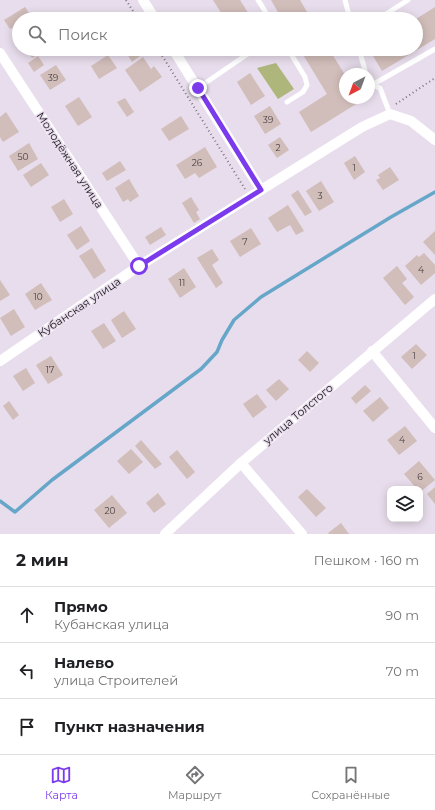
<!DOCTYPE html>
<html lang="ru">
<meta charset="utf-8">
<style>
:root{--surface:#fff;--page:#f6f6f6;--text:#202124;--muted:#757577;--line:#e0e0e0;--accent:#7c3aed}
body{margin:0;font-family:Montserrat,sans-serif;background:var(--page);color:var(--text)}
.controls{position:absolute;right:12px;bottom:12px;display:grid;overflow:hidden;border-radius:8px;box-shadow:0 2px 10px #0003}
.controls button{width:36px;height:36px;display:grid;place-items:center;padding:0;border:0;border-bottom:1px solid var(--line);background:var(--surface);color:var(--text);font:20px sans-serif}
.compass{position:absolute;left:339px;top:68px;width:36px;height:36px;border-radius:50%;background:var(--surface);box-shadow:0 2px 10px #0003;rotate:221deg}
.stop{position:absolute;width:12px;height:12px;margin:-9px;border:3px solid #7c3aed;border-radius:50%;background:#fff}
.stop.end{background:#7c3aed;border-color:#fff;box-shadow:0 1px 4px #0008}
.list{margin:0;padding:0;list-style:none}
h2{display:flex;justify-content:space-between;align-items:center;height:52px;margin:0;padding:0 16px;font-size:17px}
h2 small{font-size:13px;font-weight:400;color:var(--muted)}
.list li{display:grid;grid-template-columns:26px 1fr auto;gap:12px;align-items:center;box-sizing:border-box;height:56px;padding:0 16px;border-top:1px solid var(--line)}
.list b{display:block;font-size:15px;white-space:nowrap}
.list p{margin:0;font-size:13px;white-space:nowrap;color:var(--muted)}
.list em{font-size:13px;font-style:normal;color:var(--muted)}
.icon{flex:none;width:22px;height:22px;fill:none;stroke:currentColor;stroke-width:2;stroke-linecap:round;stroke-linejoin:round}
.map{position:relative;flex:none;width:435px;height:534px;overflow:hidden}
.search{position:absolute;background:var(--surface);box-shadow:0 2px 10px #0003;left:12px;right:12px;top:12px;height:44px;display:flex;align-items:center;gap:10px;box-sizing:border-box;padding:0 14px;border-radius:22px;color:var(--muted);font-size:15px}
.sheet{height:220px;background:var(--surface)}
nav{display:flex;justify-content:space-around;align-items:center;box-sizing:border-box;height:56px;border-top:1px solid var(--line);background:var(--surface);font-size:11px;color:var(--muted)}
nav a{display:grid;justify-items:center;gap:2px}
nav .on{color:var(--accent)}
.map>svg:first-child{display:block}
.green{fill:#afb67c}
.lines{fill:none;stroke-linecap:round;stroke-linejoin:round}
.stream{stroke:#66a6c9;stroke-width:3.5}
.building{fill:#d1bdb9}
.path{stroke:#7d7680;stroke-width:2;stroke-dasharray:1 3;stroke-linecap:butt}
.lane{stroke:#fff;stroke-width:5}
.street{stroke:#fff;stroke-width:10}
.route{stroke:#7c3aed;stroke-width:5}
.labels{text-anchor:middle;stroke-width:3;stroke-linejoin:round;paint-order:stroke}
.number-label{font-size:9px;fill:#473f42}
.street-label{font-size:11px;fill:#19151a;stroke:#e8ddec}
</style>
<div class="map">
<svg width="435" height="534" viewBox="0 0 435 534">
<rect width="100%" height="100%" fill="#e8ddec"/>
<path class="green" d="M276,63L294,89L278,99L257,68Z"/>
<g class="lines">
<path class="stream" d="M0,501L15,512L52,480L201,369L217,352L222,340L234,320L261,297L391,217L435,192"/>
</g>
<g class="building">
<path d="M213,0H240L252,19H225Z"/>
<path d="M271,0H300L311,19H282Z"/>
<path d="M25,7L31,16L26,19H19V24L10,29L4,20Z"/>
<path d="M435,7V39L382,71L369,49H416V19Z"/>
<path d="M26,49H47L32,58Z"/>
<path d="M134,49H141L144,53L132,62L127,54Z"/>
<path d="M309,49H329L345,75V98H359L361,101L311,132L299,112L327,94L302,53Z"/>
<path d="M108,55L117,68L99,79L91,66Z"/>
<path d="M38,56L44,65L34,72L28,63Z"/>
<path d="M143,57L151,69L154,66L162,77L140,92L125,70Z"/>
<path d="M56,65L66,80L50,90L40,75Z"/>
<path d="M250,73L265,96L251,105L237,82Z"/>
<path d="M79,97L92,117L78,126L65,106Z"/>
<path d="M125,98L134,112L127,117L117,102Z"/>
<path d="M270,106L281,124L265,134L254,116Z"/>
<path d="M6,112L19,132L3,142L0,137V117Z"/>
<path d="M181,116L189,129L169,141L161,129Z"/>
<path d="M280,137L289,150L277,158L268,145Z"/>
<path d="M29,143L38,159L18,171L9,156Z"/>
<path d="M205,147L217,167L199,178L195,173L185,179L176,165Z"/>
<path d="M355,156L365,172L354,180L344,163Z"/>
<path d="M120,161L126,170L107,181L102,173Z"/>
<path d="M41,163L49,175L31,187L23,175Z"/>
<path d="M390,167L399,180L383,190L376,180L380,178L378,175Z"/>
<path d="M129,179L139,196L130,202L128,199L123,202L115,188Z"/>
<path d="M321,181L334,202L319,211L306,191Z"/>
<path d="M298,190L312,212L305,216L291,195Z"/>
<path d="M191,197L199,210L196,212L200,219L194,223L182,203Z"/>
<path d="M64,199L73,214L60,222L51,207Z"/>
<path d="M288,205L304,231L296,235L290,225L277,232L268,218Z"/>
<path d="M81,226L90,241L77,250L67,235Z"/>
<path d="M161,227L166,235L150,245L145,237Z"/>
<path d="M251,228L261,244L240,257L230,241Z"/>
<path d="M435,231V255L423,242Z"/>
<path d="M92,248L106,271L94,279L79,256Z"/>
<path d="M212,249L219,260L212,265L223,283L216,288L197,258Z"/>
<path d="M424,253L435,265V273L421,285L405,266L417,255L419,257Z"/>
<path d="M397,266L407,279L402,283L414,297L405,305L383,278Z"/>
<path d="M184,268L196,287L180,298L168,279Z"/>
<path d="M0,280L10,295L0,301Z"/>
<path d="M41,283L52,300L35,310L25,294Z"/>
<path d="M14,309L25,327L11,336L0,318Z"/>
<path d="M124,311L136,329L122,338L111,320Z"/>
<path d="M104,323L116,341L103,349L91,331Z"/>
<path d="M416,344L427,355L412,369L401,357Z"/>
<path d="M307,351L319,363L310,372L298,360Z"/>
<path d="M51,356L63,375L48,384L36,365Z"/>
<path d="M26,368L35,383L23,391L13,376Z"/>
<path d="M279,379L289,389L276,401L266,390Z"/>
<path d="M365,385L371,391L356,404L351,398Z"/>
<path d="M257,394L267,407L253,418L243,404Z"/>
<path d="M380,397L389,408L373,422L363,411Z"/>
<path d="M9,401L19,415L13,420L3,406Z"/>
<path d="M405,426L417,441L399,455L387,440Z"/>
<path d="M141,440L162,464L155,469L135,446Z"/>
<path d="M131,449L143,462L129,474L117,461Z"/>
<path d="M177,450L195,472L187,479L169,457Z"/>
<path d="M419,461L435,480L420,492V489H417L404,474Z"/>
<path d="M435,487V504L427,494Z"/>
<path d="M307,489L326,508L316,517L298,497Z"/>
<path d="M158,493L166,504L154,513L146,503Z"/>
<path d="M112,495L127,513L109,528L94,510Z"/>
<path d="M341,523L349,534H329L328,533Z"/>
</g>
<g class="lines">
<g class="path">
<path d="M126,0L138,19"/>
<path d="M158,49L245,189"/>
<path d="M396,104L435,78"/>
</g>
<g class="lane">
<path d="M258,0L270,19"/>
<path d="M345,0L350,19"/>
<path d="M378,19L408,0"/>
<path d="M359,49L366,74"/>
<path d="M369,81L372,85L380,88L390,114"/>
<path d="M372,85L435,49"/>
<path d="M198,88L255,49"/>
<path d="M287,102L303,92L307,85L305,77L288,49"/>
</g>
<g class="street">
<path d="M143,0L155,19"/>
<path d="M173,49L261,190"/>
<path d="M0,53L139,266"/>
<path d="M372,351L435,428"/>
<path d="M0,361L139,266L362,127L390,114L411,121L435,140"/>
<path d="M241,463L302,534"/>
<path d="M165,534L241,463L435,299"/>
</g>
</g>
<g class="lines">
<path class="route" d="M139,266L261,190L198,88"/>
</g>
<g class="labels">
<g class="number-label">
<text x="53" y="81">39</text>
<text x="268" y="123">39</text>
<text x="278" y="151">2</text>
<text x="23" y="160">50</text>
<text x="197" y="166">26</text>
<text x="354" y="171">1</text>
<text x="320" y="199">3</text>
<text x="245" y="245">7</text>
<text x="421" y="273">4</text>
<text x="182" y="286">11</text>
<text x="38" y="300">10</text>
<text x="414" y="359">1</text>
<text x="50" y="373">17</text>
<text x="402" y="443">4</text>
<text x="420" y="480">6</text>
<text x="110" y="514">20</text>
</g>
<g class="street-label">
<text transform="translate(70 160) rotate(57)" y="4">Молодёжная улица</text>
<text transform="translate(79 307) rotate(-34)" y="4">Кубанская улица</text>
<text transform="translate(298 414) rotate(-40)" y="4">улица Толстого</text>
</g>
</g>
</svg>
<div class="controls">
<button><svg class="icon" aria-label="layers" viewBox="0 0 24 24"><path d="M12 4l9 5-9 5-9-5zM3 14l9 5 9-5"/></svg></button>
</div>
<svg class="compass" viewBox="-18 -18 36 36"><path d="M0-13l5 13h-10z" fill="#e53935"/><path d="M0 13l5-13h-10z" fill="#757577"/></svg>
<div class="stop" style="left:139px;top:266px"></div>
<div class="stop end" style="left:198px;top:88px"></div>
<div class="search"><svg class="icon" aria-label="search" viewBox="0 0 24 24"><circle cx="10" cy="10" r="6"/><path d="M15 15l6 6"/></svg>Поиск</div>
</div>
<section class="sheet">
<h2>2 мин<small>Пешком · 160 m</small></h2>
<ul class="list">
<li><svg class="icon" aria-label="ahead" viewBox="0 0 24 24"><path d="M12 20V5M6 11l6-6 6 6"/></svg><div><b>Прямо</b><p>Кубанская улица</p></div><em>90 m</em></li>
<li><svg class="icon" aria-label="left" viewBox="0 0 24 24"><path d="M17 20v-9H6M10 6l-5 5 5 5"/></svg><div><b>Налево</b><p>улица Строителей</p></div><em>70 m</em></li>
<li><svg class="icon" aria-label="arrive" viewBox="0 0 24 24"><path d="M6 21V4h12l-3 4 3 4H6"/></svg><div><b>Пункт назначения</b></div></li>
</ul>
</section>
<nav>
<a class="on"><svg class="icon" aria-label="map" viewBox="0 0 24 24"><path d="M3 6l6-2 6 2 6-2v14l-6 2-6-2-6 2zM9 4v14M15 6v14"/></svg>Карта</a>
<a><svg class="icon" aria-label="directions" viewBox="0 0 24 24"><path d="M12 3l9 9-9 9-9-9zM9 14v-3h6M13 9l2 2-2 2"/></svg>Маршрут</a>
<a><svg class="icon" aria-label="saved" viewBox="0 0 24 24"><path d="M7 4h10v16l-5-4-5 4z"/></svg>Сохранённые</a>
</nav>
